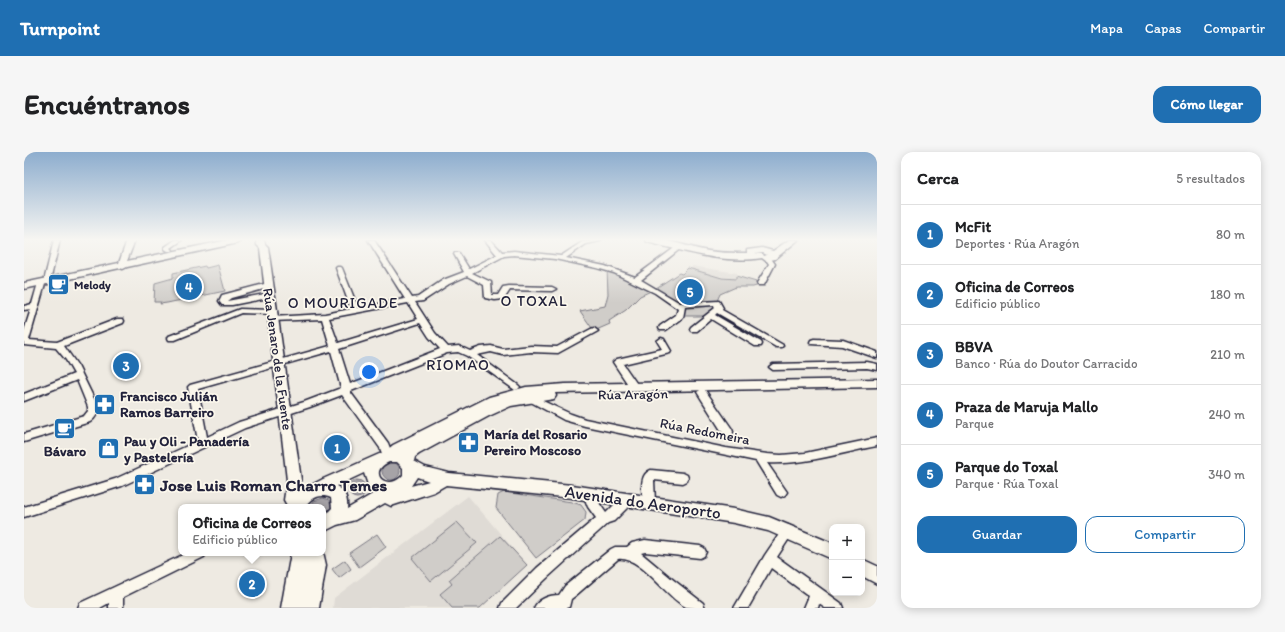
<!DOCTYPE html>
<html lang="es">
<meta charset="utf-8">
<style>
:root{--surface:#fff;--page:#f6f6f6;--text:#202124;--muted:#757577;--line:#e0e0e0;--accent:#1f6fb2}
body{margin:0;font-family:Itim,sans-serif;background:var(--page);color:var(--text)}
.controls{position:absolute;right:12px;bottom:12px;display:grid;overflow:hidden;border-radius:8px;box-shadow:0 2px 10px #0003}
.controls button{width:36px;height:36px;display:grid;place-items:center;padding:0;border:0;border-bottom:1px solid var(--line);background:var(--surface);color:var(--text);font:20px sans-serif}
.you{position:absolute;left:345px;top:220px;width:14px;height:14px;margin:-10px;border:3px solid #fff;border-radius:50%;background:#1a73e8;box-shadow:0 0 0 6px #1a73e833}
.badge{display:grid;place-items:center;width:26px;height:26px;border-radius:50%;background:var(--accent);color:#fff;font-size:13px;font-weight:700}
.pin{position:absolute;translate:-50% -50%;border:2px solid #fff;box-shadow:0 1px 4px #0006}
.popup{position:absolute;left:154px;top:352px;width:148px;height:52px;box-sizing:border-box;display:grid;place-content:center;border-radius:8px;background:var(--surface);filter:drop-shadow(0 1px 3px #0005);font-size:13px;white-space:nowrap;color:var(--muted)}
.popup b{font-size:15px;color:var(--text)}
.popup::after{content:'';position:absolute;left:50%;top:100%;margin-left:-8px;border:8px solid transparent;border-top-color:var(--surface)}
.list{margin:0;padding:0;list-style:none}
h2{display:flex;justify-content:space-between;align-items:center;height:52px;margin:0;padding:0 16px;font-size:17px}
h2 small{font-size:13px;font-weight:400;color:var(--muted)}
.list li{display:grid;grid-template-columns:26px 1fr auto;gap:12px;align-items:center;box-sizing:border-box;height:60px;padding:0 16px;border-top:1px solid var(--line)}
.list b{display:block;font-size:15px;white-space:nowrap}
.list p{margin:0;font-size:13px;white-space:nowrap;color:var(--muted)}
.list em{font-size:13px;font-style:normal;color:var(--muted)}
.actions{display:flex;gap:8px;padding:12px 16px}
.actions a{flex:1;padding:9px 0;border:1px solid var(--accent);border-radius:12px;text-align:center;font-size:14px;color:var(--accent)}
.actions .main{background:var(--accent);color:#fff}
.map{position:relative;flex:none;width:853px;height:456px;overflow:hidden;border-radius:12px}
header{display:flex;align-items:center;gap:24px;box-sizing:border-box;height:56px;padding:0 20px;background:var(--accent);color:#fff}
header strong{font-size:19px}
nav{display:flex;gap:22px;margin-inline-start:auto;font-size:14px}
.intro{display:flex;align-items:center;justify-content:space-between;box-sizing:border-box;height:96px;padding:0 24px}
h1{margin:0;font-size:28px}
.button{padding:10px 18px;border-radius:12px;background:var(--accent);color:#fff;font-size:14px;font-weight:700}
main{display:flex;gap:24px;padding:0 24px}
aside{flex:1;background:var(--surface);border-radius:12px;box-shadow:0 2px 10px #0003}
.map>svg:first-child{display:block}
.built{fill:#dfdbd5}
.green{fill:#d0cdc9;stroke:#797882}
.water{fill:#a6a3a7;stroke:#716f7c}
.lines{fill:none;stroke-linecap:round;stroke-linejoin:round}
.minor-casing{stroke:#22223b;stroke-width:3}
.major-casing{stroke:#22223b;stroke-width:3}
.minor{fill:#fbf7ec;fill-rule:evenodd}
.major{fill:#fbf7ec;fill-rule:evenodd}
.labels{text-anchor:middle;stroke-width:3.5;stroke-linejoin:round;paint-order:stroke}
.far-poi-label{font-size:12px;font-weight:bold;fill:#22223b;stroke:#fbf7ec;text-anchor:start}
.street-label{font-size:14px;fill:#22223b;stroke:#fbf7ec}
.poi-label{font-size:14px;font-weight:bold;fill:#22223b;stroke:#fbf7ec;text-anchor:start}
.neighbourhood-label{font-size:15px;letter-spacing:1px;fill:#22223b;stroke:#fbf7ec}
.near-poi-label{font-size:17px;font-weight:bold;fill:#22223b;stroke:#fbf7ec;text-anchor:start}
.near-street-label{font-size:17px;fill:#22223b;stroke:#fbf7ec}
</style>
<header>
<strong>Turnpoint</strong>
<nav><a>Mapa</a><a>Capas</a><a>Compartir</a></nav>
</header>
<div class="intro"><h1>Encuéntranos</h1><a class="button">Cómo llegar</a></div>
<main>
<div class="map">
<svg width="853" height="456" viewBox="0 0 853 456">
<rect width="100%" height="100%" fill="#eeeae2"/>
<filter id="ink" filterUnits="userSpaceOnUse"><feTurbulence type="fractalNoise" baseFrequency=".025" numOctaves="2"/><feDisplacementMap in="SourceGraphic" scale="8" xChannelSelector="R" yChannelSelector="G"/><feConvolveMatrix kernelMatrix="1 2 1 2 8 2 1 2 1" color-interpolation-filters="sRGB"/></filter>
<g filter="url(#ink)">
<g class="built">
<path d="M668,114L713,121V127L682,122L668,118Z"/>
<path d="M444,344L503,413L456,456H309L310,446Z"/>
</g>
<g class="green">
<path d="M194,113L201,139L143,151L136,152L137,150H130L131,131L149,126V121L181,114L182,116Z"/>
<path d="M583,116L629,138L655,121L658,122L664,116L698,126L712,127V124L739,132L729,135H712L696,142L692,151L695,156L687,164H656L658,156L629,138L616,144L602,158L585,169L586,172L570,179L556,159L581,154L584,142Z"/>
<path d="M480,340L548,350L557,353L562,360L561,368L512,406L472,356L474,343Z"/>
<path d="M433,370L453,391L407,429L388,406Z"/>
<path d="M353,382L362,395L335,415L325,401Z"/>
<path d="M476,384L503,413L456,456H428L416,442L428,432L425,428Z"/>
<path d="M321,408L327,417L315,426L308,417Z"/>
</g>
<g class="water">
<circle cx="367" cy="319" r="9"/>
<circle cx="333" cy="337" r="9"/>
<path d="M299,346L305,348L307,355L304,361L299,364V355H286L290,349Z"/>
</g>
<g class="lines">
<defs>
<g id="minor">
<path d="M30,88H36L27,125L29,127L25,132H21L5,188L33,190L93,167H99L100,169L99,171L40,194L54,214L74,255C74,261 72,266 66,270L0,290V282L60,264L64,259V255L53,228L0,249V242L50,222L42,208L32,196L0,193V179L7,157L0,158V154L8,152L14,131L21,127V125Z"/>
<path d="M151,88H158L147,96L149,98L148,99H144L141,97V95Z"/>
<path d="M344,88H350L388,146L394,145L419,128L440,120L430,102L431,101H435L445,117L473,103L461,88H467L478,100L490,99L537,104L558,90L577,88L576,89L562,92L542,106L581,114L611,125L653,94H657V96L617,128L656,151L695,149L699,156L698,158L759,193L758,195H752L693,161L691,163L737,190L738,192L737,194H731L687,167L673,179H667L666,177L667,175L691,156L690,153L661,155L659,166L642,178H636L635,176L636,174L652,163L654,157L631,141L590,121L573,116L531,107L490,103L480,104L448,121L467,130L468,143H474L479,135L485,134L528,135L532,137L528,139L486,138L480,147L471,148L461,146L460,133L443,124L425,132L399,149L391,150L411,181L424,195L435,194L446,199L457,195L467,194L479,197L507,194L533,195L567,177L570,176L574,179L534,201L507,200L479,203L467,200L453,203L494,233L496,235L494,237L491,238L443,204L434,200L423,201L327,239V241L364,291L369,304L368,307L364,308L360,307L356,296L318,243L286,255L221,276L98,334L0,365V355L91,327L174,289L164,235L166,233L306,194L298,167L248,169L244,167L248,165L301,162L327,157L312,116L313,115H317L318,116L334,156L381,147ZM384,151L394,167L314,191L305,166ZM396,171L405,185L416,197L326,232L315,197ZM307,199L317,236L280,250L215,270L183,285L174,237Z"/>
<path d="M744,104L746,105L751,112L740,133H734L733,131L745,112L741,106Z"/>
<path d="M244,131H247V135L207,146L203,149L246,141H249V145L208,153H198L195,149L198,143Z"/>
<path d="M216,157L248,158L252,160L248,162L217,161L151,188H145L144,186L145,184Z"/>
<path d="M637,186L640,187L647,199L646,201L599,212L615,235L613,237H607L589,210L593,207L638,197L633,189Z"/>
<path d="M790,187L819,188L853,200V206L818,194L787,192L786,190L787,188Z"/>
<path d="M843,210L853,212V218L843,216L749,218L745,215L749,212Z"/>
<path d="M678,237L681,238L708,277L709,280L708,283L704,284L700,283L673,240Z"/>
<path d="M508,244L547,262L561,267L702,296L743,302L757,303L781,301L853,286V294C816,301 781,313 743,311L763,340L761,343L757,345L753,343L732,309L561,274L540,268L505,249L503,247L505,245Z"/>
<path d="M627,318L659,321L663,323L664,326L663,329L659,331L630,328L631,351L629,355L625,356L621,355L619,351C619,340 614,323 627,318Z"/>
<path d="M565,337L569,339L573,348L582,361L600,343L604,342L608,343L610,347L608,351L590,369L584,371L523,426L492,456H476L478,451L513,416L572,366L564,355L559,342L561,339Z"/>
<path d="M764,373L768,375L770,379L753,405L817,451L819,456H801L795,452L794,456H780L785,444L747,416L724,456H710L741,403L760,375Z"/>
<path d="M621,388L676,394L680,396L682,400L680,404L676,406L621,400L617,401L647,426L679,451L681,456C676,456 667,456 662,455C641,445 618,404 594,407L551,444L547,447L545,455L542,456H510C514,447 525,443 535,443L541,434L587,397L591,395H603L608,391Z"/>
<path d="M163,401H182L180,405L99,445V456H85V451L76,456H54L56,451Z"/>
</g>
<g id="major">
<path d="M103,88H111L103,109L204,88H218L214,91L103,115L99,117L96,116L0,137V131L95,111Z"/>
<path d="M232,88H240L241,92L244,95L277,328L276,339L299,327L362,299L369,293L465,245L502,235L541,232L853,227V235L531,241L532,244L530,247L487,254L465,264L395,302L391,305L390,309L401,315L425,321L548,333L710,357L745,365L808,391V407L744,379L710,371L548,346L422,333L410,340L367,354L361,351L331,368L313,373L299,380V365L308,356L307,346C296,341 287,346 282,355H264L260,348L263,328L236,96L233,93ZM365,310H373L379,316V323C363,341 342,320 365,310ZM340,321L344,333L352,340L323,357C324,347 321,338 312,334ZM393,325L405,329L387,334Z"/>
<path d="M622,88C640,85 661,94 679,98C694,101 708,101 723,101V98L738,96L749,99L765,88H774L751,107L742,109L738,106C699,112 660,99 623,90ZM731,101H739L743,103L740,104L739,102Z"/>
<path d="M299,400L302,413L295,456H257L267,401Z"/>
<path d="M838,407L853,414V432L838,424Z"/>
</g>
</defs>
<use href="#minor" class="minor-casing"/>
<use href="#major" class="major-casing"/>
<use href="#minor" class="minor"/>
<use href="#major" class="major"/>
</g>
</g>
<linearGradient id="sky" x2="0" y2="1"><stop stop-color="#8dadce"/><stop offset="0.58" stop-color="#f7f6f2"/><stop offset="1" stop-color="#f7f6f2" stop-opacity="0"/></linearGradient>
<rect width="853" height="151" fill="url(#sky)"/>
<defs>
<symbol id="cafe-square" viewBox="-11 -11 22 22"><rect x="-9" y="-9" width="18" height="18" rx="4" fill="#1f6fb2" stroke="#fbf7ec"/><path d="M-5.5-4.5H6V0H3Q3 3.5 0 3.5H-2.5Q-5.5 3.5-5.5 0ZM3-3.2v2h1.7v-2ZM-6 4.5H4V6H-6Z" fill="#fff"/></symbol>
<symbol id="pharmacy-square" viewBox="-11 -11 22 22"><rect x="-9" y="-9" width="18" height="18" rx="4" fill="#1f6fb2" stroke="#fbf7ec"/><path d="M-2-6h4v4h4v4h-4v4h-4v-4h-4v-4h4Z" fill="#fff"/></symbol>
<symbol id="shop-square" viewBox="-11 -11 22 22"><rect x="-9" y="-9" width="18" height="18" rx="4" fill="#1f6fb2" stroke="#fbf7ec"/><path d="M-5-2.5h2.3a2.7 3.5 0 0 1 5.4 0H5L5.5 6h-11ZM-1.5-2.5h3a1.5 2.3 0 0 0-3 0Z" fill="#fff"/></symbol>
</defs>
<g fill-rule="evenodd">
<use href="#cafe-square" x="22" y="120" width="25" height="25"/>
<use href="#pharmacy-square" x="68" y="240" width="25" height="25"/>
<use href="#cafe-square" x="28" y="264" width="25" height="25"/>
<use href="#pharmacy-square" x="432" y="278" width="25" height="25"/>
<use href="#shop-square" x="72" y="284" width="25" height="25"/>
<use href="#pharmacy-square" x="108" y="320" width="25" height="25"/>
</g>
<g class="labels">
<g class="far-poi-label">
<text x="50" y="137">Melody</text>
</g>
<g class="street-label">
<text transform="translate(254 207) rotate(82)" y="5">Rúa Jenaro de la Fuente</text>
<text transform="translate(609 242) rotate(-1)" y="5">Rúa Aragón</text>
<text transform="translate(681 279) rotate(11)" y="5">Rúa Redomeira</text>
</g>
<g class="poi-label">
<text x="96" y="249">Francisco Julián<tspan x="96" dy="16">Ramos Barreiro</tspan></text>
<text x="460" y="287">María del Rosario<tspan x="460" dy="16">Pereiro Moscoso</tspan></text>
<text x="100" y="294">Pau y Oli - Panadería<tspan x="100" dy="16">y Pastelería</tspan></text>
<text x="41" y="304" text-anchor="middle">Bávaro</text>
</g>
<g class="neighbourhood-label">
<text x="510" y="154">O TOXAL</text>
<text x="319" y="156">O MOURIGADE</text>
<text x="434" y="218">RIOMAO</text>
</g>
<g class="near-poi-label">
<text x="136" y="339">Jose Luis Roman Charro Temes</text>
</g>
<g class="near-street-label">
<text transform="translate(619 350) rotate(8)" y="6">Avenida do Aeroporto</text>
</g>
</g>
</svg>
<div class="controls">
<button>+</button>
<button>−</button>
</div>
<div class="you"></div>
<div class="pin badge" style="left:313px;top:296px">1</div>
<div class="pin badge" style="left:228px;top:432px">2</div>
<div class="popup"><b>Oficina de Correos</b>Edificio público</div>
<div class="pin badge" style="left:102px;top:214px">3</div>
<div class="pin badge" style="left:165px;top:135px">4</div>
<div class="pin badge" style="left:666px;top:140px">5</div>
</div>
<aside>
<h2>Cerca<small>5 resultados</small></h2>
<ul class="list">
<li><span class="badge">1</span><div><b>McFit</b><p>Deportes · Rúa Aragón</p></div><em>80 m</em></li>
<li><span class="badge">2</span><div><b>Oficina de Correos</b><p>Edificio público</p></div><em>180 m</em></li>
<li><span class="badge">3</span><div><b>BBVA</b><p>Banco · Rúa do Doutor Carracido</p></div><em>210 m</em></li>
<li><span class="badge">4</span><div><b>Praza de Maruja Mallo</b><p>Parque</p></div><em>240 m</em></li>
<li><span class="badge">5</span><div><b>Parque do Toxal</b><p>Parque · Rúa Toxal</p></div><em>340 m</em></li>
</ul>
<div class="actions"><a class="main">Guardar</a><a>Compartir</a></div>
</aside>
</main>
